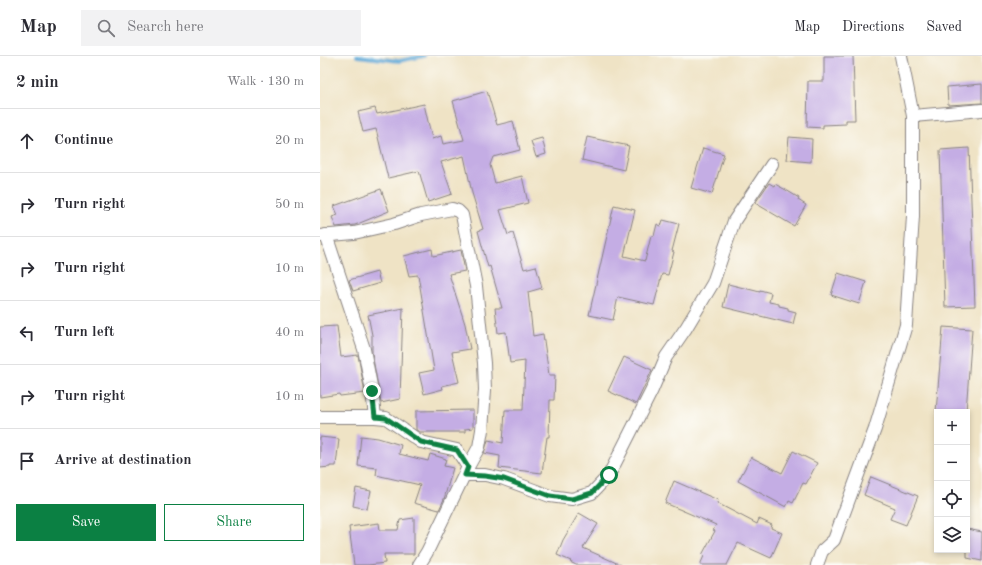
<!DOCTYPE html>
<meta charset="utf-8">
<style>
:root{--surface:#fff;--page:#f2f2f3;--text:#2b2b33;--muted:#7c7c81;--line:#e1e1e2;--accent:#0b8043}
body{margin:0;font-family:"Old Standard TT",serif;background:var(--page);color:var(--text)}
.controls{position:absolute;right:12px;bottom:12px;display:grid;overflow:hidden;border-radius:0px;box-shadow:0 2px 6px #0003}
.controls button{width:36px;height:36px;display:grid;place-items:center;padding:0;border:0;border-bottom:1px solid var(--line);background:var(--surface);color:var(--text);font:20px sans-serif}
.stop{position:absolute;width:12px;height:12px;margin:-9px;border:3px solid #0b8043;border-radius:50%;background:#fff}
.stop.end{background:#0b8043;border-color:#fff;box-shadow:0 1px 4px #0008}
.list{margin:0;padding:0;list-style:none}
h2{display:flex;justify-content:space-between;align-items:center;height:52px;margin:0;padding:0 16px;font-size:17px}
h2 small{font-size:13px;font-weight:400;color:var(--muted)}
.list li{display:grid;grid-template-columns:26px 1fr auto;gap:12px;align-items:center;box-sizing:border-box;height:64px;padding:0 16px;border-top:1px solid var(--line)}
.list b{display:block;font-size:15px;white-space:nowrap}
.list em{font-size:13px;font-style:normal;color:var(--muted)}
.actions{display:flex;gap:8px;padding:12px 16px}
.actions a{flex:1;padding:9px 0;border:1px solid var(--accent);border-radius:0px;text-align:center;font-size:14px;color:var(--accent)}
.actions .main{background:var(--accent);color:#fff}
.icon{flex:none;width:22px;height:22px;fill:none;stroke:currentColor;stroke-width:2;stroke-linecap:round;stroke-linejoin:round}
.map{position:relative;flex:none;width:662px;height:509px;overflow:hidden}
header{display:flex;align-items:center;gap:24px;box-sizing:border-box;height:56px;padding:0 20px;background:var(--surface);border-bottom:1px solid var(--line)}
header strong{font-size:19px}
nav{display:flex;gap:22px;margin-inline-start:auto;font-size:14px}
.search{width:280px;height:36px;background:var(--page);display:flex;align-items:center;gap:10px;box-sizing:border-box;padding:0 14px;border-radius:0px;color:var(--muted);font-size:15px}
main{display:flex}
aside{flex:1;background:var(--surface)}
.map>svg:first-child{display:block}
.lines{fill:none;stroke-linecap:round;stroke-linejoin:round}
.stream{stroke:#5fa7d6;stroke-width:4}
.building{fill:#c4ade4}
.minor-casing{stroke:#888280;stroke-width:14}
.minor{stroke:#fff;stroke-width:12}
.route{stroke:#0b8043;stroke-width:5}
</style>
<header>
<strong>Map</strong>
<div class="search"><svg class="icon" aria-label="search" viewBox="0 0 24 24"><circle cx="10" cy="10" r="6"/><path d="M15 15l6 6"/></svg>Search here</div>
<nav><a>Map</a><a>Directions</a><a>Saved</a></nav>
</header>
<main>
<aside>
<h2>2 min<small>Walk · 130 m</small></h2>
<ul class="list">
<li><svg class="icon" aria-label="ahead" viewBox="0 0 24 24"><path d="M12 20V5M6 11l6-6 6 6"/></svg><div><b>Continue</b></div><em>20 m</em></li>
<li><svg class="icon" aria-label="right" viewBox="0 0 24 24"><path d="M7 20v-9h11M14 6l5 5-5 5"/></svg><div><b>Turn right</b></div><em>50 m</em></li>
<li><svg class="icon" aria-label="right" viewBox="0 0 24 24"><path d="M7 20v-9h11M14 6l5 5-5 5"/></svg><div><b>Turn right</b></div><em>10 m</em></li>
<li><svg class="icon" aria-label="left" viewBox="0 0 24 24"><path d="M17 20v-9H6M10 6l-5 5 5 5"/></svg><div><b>Turn left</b></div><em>40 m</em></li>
<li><svg class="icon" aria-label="right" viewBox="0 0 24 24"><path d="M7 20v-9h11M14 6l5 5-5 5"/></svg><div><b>Turn right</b></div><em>10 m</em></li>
<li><svg class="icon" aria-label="arrive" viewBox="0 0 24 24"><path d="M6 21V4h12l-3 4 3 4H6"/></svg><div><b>Arrive at destination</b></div></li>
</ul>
<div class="actions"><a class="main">Save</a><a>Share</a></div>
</aside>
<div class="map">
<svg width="662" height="509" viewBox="0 0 662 509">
<rect width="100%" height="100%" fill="#fdfcf7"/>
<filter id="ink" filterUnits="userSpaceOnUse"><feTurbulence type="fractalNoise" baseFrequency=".025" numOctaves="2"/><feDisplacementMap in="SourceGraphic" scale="8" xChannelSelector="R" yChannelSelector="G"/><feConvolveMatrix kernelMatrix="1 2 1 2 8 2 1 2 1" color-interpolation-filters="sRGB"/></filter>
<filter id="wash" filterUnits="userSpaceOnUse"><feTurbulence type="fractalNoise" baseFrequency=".012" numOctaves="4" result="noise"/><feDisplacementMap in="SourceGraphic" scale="16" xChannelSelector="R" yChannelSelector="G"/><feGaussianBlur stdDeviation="0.9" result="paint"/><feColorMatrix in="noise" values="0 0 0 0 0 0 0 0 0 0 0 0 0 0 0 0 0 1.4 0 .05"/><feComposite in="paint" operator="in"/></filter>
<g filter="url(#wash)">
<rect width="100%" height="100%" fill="#efe3c5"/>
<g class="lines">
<path class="stream" d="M37,0L79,5L104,0"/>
</g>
<g id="blocks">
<g class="building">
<path d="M504,0H533L535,64H526V68L503,69V72L487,71L488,25H504Z"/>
<path d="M662,28V47L628,49L627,31Z"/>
<path d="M167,35L177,69L193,65L200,94L173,101L170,109L175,127L202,120L208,147L180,154L188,179L193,177L204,213L216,210L222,232L208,236L213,280L223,278L229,319H235L234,344H230L229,381H227L222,417L179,412L180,400L164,397L168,384L183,387L185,354H203L205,305L190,307L186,276L178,277L175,252H182L170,210L168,211L158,175L163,173L152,137L144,100L121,106L132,138L108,146L99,115L68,122L56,73L43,76L38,56L55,52L57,58L104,48L112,83L121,80L123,88L144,84L133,45Z"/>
<path d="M267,81L309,90L304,114L262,104Z"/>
<path d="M469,81L492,83L491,106L467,104Z"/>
<path d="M222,82L226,98L216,101L211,85Z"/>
<path d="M383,92L404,98L392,138L371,132Z"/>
<path d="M649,92L655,250L625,251L620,94Z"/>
<path d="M449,127L454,130L455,128L466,134L479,142L478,144L486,149L474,170L435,147Z"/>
<path d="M61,133L69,155L35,169L16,171L12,161L18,159L14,150Z"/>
<path d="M294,149L315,154L304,200L325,205L331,180H334L337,168L341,170L343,164L359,168L352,195L354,196L348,219L342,218L334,249L298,241L293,264L269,259Z"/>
<path d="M112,193L113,200L141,194L145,215L129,218L145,268L150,293L132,296L139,326L122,330L123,333L104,338L99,317L114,314L98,219L89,220L84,200Z"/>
<path d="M57,216L60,227L33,235L29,224Z"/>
<path d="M518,217L546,226L539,248L511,239Z"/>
<path d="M408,228L440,236V234L451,237L449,246L459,248V250L468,252V254L476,256L473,268L403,251Z"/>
<path d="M83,252L80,343L61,347L52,297V279L48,259Z"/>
<path d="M17,270L21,301L38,299L45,337L20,340L19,338L0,341V271Z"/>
<path d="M623,271L652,273L646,356H616Z"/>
<path d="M304,301L332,314L316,348L288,335Z"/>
<path d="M153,354V372L145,373V376H100L96,374V355Z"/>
<path d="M41,380L58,382L81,389L79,398L108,405L110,398L126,403L124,410L133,412L124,443L119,454L94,447L100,429L56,419L57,412L38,410Z"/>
<path d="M0,381L19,383L16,410H10V411L0,412Z"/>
<path d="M473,395L497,407L486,428L483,427L473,447L469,445L466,451L418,425L431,401L462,417Z"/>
<path d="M551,421L598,440L586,469L570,463L575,452L544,439Z"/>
<path d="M354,425L398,444L397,447L437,468L439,463L452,469L451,472L462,477L451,502L418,487L407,509H380L384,500L382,499L395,475L393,474L396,469L345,447Z"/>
<path d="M36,432L51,435L47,453L33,450Z"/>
<path d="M259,457L278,468L263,492L301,509H256L250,506L251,505L237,499L243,484Z"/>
<path d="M94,462V498H64L65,507L48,509H34L29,471L59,467L60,474H78L80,464Z"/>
<path d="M647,473L662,476V505L647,502Z"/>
</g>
</g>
</g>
<g filter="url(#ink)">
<use href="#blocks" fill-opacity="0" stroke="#888280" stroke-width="1"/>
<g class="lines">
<defs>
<g id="minor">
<path d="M581,0L593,60L662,54"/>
<path d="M6,179L44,293L52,335L55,361"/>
<path d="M0,180L34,177L74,168L101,159L132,153L138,155L142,159L156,230L164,307L165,334L162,374L159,391L148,411L107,496L99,509"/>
<path d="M0,361H55L66,362L101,386L137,394L148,411"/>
<path d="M145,419H165L184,423L230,440L252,443L272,437L289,419L332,334L346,301L366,272L393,227L414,165L452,108"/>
<path d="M497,509L502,495L514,484L555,373L586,269L593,160V60"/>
</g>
</defs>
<use href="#minor" class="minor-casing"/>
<use href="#minor" class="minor"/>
</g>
</g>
<g class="lines" filter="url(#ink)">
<path class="route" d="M52,335L55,361L66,362L101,386L137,394L148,411L145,419L165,420L184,423L230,440L252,443L272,437L289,419"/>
</g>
</svg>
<div class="controls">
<button>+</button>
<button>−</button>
<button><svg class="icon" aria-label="locate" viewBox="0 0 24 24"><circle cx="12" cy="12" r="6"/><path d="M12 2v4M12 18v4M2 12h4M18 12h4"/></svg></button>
<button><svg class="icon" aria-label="layers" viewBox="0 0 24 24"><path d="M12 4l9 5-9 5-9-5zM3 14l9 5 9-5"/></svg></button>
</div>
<div class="stop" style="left:289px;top:419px"></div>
<div class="stop end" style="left:52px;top:335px"></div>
</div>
</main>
